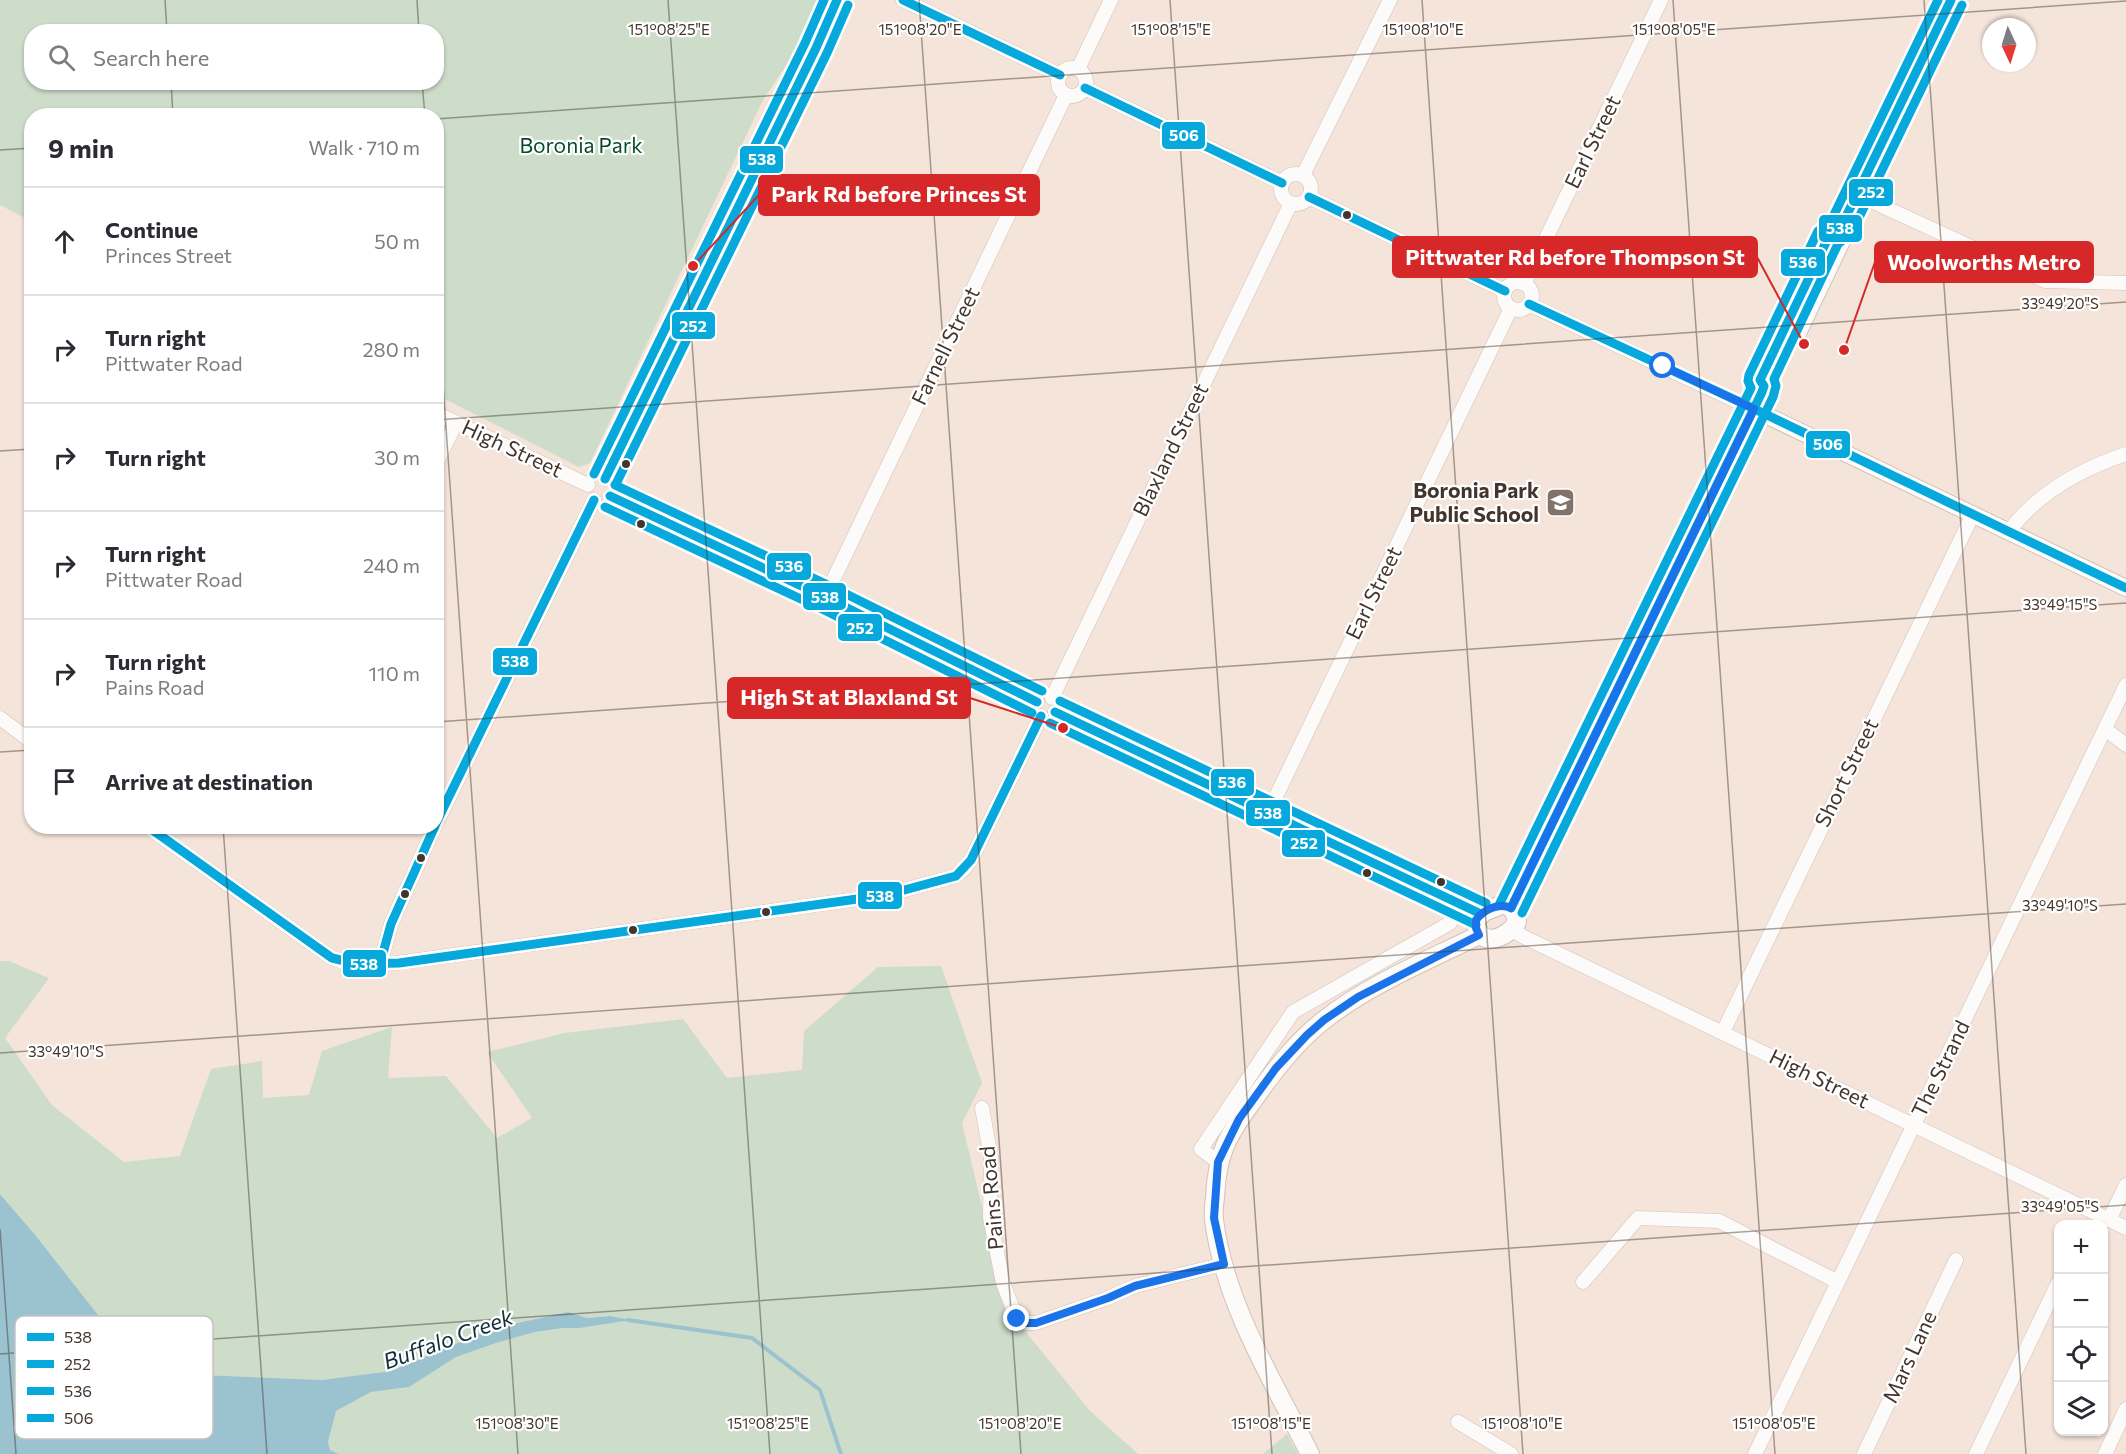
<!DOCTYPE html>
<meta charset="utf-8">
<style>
:root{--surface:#fff;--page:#f2f2f3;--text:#2b2b33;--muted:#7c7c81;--line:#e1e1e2}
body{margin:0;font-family:Commissioner,sans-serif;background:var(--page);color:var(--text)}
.controls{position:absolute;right:18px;bottom:18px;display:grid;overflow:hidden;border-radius:12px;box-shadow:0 2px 4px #0004}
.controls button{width:54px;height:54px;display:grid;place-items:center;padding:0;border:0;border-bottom:2px solid var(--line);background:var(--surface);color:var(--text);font:30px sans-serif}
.compass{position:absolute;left:1982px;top:18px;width:54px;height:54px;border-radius:50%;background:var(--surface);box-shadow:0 2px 4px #0004;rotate:176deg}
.stop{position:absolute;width:18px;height:18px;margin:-14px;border:4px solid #1a73e8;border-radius:50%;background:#fff}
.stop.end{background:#1a73e8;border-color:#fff;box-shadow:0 2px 6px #0008}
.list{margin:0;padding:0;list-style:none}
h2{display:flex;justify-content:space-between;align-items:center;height:78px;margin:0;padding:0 24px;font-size:26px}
h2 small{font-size:20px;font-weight:400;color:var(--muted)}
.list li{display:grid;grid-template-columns:39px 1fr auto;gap:18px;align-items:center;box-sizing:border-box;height:108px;padding:0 24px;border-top:2px solid var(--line)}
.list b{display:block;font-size:22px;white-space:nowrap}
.list p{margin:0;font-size:20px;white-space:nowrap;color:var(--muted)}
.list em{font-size:20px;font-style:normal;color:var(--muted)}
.icon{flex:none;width:33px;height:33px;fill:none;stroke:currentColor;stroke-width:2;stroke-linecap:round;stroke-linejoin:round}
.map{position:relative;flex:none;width:2126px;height:1454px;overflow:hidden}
.search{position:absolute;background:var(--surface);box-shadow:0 2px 4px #0004;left:24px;top:24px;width:420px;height:66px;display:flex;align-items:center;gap:15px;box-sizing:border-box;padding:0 21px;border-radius:24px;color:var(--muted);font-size:22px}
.panel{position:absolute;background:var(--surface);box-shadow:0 2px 4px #0004;left:24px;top:108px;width:420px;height:726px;border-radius:24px}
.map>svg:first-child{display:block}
.green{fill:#cedcca;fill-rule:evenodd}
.water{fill:#9ac2cf}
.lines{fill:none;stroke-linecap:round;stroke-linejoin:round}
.stream{stroke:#9ac2cf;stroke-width:4}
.minor-casing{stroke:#d0c2ba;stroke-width:15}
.tertiary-casing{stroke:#d0c2ba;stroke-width:18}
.secondary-casing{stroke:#d0c2ba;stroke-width:20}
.minor{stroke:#fdfbf9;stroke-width:14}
.tertiary{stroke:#fdfbf9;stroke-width:16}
.secondary{stroke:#fdfbf9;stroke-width:18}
.bus-1-casing{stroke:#fff;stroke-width:14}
.bus-2-casing{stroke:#fff;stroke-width:14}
.bus-3-casing{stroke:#fff;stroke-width:14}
.bus-4-casing{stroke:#fff;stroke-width:14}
.bus-1{stroke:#07a8dc;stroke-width:9}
.bus-2{stroke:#07a8dc;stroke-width:9}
.bus-3{stroke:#07a8dc;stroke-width:9}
.bus-4{stroke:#07a8dc;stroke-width:9}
.route{stroke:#1a73e8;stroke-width:8}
.ticks{fill:none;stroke:#43352d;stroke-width:1.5;stroke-opacity:0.45}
.bus-dot{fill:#43352d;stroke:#fff;stroke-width:2}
.labels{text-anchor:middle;stroke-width:4.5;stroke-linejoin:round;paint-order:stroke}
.street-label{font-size:21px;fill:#43352d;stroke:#fff}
.park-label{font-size:21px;fill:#074b2d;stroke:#fff}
.poi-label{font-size:21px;font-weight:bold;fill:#43352d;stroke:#fff;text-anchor:end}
.water-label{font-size:22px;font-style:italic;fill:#0f2e38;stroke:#fff}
.key{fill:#fff;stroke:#c7c2c0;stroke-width:1.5}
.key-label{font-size:16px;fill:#43352d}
.ticks-label{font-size:15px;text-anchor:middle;fill:#43352d;stroke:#fff;stroke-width:4.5;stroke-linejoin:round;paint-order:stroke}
.leader{fill:none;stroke:#d62828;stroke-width:2}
.callout-dot{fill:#d62828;stroke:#fff;stroke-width:2}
.callout{fill:#d62828;stroke:#d62828;stroke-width:2}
.callout-label{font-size:22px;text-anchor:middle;font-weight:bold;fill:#fff}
.line-badge{stroke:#fff;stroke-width:2}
.badge-label{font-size:16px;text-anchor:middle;font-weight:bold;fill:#fff}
</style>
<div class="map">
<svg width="2126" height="1454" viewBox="0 0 2126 1454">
<rect width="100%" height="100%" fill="#f4e4da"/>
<g class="green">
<path d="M0,0H824L825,8L763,100L590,463L579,467L437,395L436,116H32L31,221L0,205ZM32,32H436V82H32Z"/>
<path d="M0,961H9L49,978L5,1038L52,1105L124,1162L180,1156L211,1069L262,1061L263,1098L309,1095L322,1051L392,1027L388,1078L446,1076L497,1138L532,1118L487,1052L565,1033L683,1019L727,1078L802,1070L804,1031L878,967L941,966L982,1083L962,1123L989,1236L1021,1326L1090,1411L1138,1454H339L330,1450L328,1442L336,1411L371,1392L409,1387L456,1357L496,1343L535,1332L563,1328H580L630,1320L610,1316L587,1318L568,1312L494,1328L391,1371L322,1380L178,1374L152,1376L135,1367L109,1329L36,1236L0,1194Z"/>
<path d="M1287,1434L1298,1454H1263Z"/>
</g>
<path class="water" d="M0,1194L36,1236L109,1329L135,1367L152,1376L178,1374L322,1380L391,1371L494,1328L568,1312L587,1318L610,1316L631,1320L580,1328H563L535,1332L496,1343L456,1357L409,1387L371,1392L336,1411L328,1442L330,1450L339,1454H0Z"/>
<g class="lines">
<path class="stream" d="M628,1320L752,1338L820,1390L841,1454"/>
<defs>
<g id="minor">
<path d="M903,0L1060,75"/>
<circle cx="1072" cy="82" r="14"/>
<path d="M1078,69L1111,0"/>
<path d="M1085,88L1282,183"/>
<circle cx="1296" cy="189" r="15"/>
<path d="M1303,175L1390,0"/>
<path d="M1856,194L2045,281L2126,283"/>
<path d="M1309,197L1505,291"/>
<circle cx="1518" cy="296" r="14"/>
<path d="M1524,284L1661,0"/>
<path d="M1529,304L1753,409"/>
<path d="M436,413L588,485"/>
<path d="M436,463L456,423"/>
<path d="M605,479L816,48L837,0"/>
<path d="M610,496L825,597L1037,702"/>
<path d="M2009,531C2038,493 2081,469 2126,454"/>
<path d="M825,597L1066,95"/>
<path d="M1052,698L1291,203"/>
<path d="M1055,712L1481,914"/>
<path d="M0,718L32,742"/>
<path d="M2105,729L2126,745"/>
<path d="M1268,813L1511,308"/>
<path d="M436,824L594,500"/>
<path d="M146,826L332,958C364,972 406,961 440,957L886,895L956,876L964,869L971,860L1041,716"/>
<path d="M1513,930L1522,936L2126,1228"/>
<path d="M380,964L391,924L435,826"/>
<path d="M1723,1032L1973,514"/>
<path d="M982,1108L991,1157L990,1217L1003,1283L1017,1319L1025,1323H1036L1108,1298L1135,1286L1224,1264"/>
<path d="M1218,1162L1201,1149L1293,1012L1450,923L1458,903"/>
<path d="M2109,1220L2126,1185"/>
<path d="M1583,1282L1638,1218L1719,1221L1838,1282"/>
<path d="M1458,1422L1511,1454"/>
<path d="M1755,1454L2126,685"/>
<path d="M1864,1454L1956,1260"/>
<path d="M1976,1454L2058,1283"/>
<path d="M2105,1454L2126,1409"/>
</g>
<path id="tertiary" d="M1753,409L2126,588"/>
<g id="secondary">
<path d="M1795,337L1841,241L1840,229L1951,0"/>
<path d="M1501,905C1512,905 1515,912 1517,922C1507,940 1476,949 1476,920L1484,912Z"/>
<path d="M1511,908L1762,392L1764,386L1760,380L1829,236L1840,229"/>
<path d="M1310,1454C1272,1379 1225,1304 1214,1220C1213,1212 1214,1204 1215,1197C1217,1154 1227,1136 1252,1102C1273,1072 1295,1043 1324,1020C1370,984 1427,961 1479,935"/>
</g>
</defs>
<use href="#minor" class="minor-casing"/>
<use href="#tertiary" class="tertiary-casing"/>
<use href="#secondary" class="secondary-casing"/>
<use href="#minor" class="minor"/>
<use href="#tertiary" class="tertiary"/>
<use href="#secondary" class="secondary"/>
<defs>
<g id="bus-1">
<path d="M605,479L816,48L837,0"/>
<path d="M610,496L825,597L1037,702"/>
<path d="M1055,712L1481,914"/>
<path d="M436,823L594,500"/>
<path d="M147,826L332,958L358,964L399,963L886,895L956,876L971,860L1041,716"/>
<path d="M1511,908L1762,392L1764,386L1760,380L1829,236L1840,229L1951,0"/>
<path d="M380,964L391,924L435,826"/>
</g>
<g id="bus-2">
<path d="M616,484L827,53L848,5"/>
<path d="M605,507L820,608L1032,713"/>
<path d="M1050,723L1476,925"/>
<path d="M1522,913L1773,397L1776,386L1774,379L1838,244L1851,234L1962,5"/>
</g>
<g id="bus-3">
<path d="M594,474L805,43L824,0"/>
<path d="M615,485L830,586L1042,691"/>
<path d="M1060,701L1486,903"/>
<path d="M1500,903L1751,388L1748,381L1749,375L1818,231L1831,221L1938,0"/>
</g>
<g id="bus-4">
<path d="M903,0L1060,75"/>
<path d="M1085,88L1282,183"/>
<path d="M1309,197L1505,291"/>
<path d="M1529,304L1740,402L2126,588"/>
</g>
</defs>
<use href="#bus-1" class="bus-1-casing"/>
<use href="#bus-2" class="bus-2-casing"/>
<use href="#bus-3" class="bus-3-casing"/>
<use href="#bus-4" class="bus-4-casing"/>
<use href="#bus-1" class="bus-1"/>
<use href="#bus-2" class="bus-2"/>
<use href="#bus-3" class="bus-3"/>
<use href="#bus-4" class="bus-4"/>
</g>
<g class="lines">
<path class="route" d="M1017,1319L1025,1323H1036L1108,1298L1135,1286L1224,1264L1214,1218L1218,1162L1239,1119L1276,1068L1307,1035L1324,1020L1358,997L1479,935L1476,928V920C1483,910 1499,902 1511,908L1754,409L1663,366"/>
</g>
<path class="ticks" d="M165,0L167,32M417,0L419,32M668,0L770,1454M919,0L1021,1454M1170,0L1272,1454M1422,0L1523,1454M1673,0L1775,1454M1924,0L2026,1454M171,82L173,116M422,82L425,116M436,119L2126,1M0,150L32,148M436,285L518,1454M436,420L2126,302M0,451L32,449M436,722L2126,603M0,752L32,750M223,826L267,1454M0,1053L2126,904M0,1229L16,1454M0,1354L2126,1205"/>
<defs>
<symbol id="school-square" viewBox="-11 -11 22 22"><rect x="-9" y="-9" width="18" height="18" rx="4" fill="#81726a" stroke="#fff"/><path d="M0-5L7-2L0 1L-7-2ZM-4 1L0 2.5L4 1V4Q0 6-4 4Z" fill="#fff"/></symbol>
</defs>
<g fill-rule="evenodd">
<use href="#school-square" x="1544" y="486" width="33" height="33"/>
</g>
<g class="bus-dot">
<circle cx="1347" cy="215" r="5"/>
<circle cx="626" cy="464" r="5"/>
<circle cx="641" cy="524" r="5"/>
<circle cx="421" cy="858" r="5"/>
<circle cx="1367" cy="873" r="5"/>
<circle cx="1441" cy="882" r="5"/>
<circle cx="405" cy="894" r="5"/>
<circle cx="766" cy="912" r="5"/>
<circle cx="633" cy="930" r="5"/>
</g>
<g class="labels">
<g class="street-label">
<text transform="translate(1593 142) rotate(-64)" y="7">Earl Street</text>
<text transform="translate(946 346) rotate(-64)" y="7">Farnell Street</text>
<text transform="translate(512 449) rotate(25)" y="7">High Street</text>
<text transform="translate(1171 450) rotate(-64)" y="7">Blaxland Street</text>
<text transform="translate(1374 593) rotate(-64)" y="7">Earl Street</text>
<text transform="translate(1847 773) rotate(-64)" y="7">Short Street</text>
<text transform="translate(1941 1069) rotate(-64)" y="7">The Strand</text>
<text transform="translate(1819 1079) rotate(26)" y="7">High Street</text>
<text transform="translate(992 1198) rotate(-95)" y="7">Pains Road</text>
<text transform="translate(1910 1357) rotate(-65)" y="7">Mars Lane</text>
</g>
<g class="park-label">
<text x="581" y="153">Boronia Park</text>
</g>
<g class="poi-label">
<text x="1539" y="498">Boronia Park<tspan x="1539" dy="24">Public School</tspan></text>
</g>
<g class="water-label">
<text transform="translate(448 1339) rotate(-20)" y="8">Buffalo Creek</text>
</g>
</g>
<rect x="15" y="1316" width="198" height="123" rx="9" class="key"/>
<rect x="27" y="1333" width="27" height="8" fill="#07a8dc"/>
<rect x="27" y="1360" width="27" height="8" fill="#07a8dc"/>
<rect x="27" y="1387" width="27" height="8" fill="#07a8dc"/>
<rect x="27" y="1414" width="27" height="8" fill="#07a8dc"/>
<g class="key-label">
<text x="64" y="1343">538</text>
<text x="64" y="1370">252</text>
<text x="64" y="1397">536</text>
<text x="64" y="1424">506</text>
</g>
<g class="ticks-label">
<text x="669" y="35">151°08'25"E</text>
<text x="920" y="35">151°08'20"E</text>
<text x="1171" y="35">151°08'15"E</text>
<text x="1423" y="35">151°08'10"E</text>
<text x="1674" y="35">151°08'05"E</text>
<text x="2060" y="309">33°49'20"S</text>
<text x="2060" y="610">33°49'15"S</text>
<text x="2060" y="911">33°49'10"S</text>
<text x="66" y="1057">33°49'10"S</text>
<text x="2060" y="1212">33°49'05"S</text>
<text x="517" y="1429">151°08'30"E</text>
<text x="768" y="1429">151°08'25"E</text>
<text x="1020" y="1429">151°08'20"E</text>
<text x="1271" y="1429">151°08'15"E</text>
<text x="1522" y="1429">151°08'10"E</text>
<text x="1774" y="1429">151°08'05"E</text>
</g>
<path class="leader" d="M693 266L759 195M1804 344L1757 257M1844 350L1875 262M1063 728L970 698"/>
<g class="callout-dot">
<circle cx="693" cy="266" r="6"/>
<circle cx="1804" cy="344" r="6"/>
<circle cx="1844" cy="350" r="6"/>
<circle cx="1063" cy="728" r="6"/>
</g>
<g class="callout">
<rect x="759" y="175" width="280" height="40" rx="6"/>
<rect x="1393" y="237" width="364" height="40" rx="6"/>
<rect x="1875" y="242" width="218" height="40" rx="6"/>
<rect x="728" y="678" width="242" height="40" rx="6"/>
</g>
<g class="callout-label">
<text x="899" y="202">Park Rd before Princes St</text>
<text x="1575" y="265">Pittwater Rd before Thompson St</text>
<text x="1984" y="270">Woolworths Metro</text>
<text x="849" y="705">High St at Blaxland St</text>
</g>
<g class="line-badge">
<rect x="1161" y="121" width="45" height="29" rx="6" fill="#07a8dc"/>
<rect x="739" y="145" width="45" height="29" rx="6" fill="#07a8dc"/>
<rect x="1848" y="178" width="46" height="29" rx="6" fill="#07a8dc"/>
<rect x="1818" y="214" width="45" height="29" rx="6" fill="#07a8dc"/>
<rect x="1780" y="248" width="46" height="29" rx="6" fill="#07a8dc"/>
<rect x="671" y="311" width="45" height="29" rx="6" fill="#07a8dc"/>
<rect x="1805" y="430" width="46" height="29" rx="6" fill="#07a8dc"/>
<rect x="766" y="552" width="46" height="29" rx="6" fill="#07a8dc"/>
<rect x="802" y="582" width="45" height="29" rx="6" fill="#07a8dc"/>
<rect x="837" y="613" width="46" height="29" rx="6" fill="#07a8dc"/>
<rect x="492" y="647" width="46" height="29" rx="6" fill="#07a8dc"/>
<rect x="1210" y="768" width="45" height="29" rx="6" fill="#07a8dc"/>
<rect x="1245" y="799" width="46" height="28" rx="6" fill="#07a8dc"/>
<rect x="1281" y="829" width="45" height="29" rx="6" fill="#07a8dc"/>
<rect x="857" y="881" width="46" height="29" rx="6" fill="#07a8dc"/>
<rect x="342" y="949" width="45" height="29" rx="6" fill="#07a8dc"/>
</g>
<g class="badge-label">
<text x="1184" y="141">506</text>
<text x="762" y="165">538</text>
<text x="1871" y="198">252</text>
<text x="1840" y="234">538</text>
<text x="1803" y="268">536</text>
<text x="693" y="332">252</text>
<text x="1828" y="450">506</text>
<text x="789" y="572">536</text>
<text x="825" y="603">538</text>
<text x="860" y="634">252</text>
<text x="515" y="667">538</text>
<text x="1232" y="788">536</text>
<text x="1268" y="819">538</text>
<text x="1304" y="849">252</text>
<text x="880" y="902">538</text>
<text x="364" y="970">538</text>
</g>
</svg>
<div class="controls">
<button>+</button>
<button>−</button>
<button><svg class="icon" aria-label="locate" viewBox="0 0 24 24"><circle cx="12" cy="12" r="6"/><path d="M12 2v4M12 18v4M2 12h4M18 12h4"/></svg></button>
<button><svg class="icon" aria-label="layers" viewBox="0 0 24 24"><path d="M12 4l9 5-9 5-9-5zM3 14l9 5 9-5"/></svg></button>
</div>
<svg class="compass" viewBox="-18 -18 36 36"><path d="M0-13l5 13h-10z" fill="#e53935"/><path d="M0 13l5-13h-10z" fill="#7c7c81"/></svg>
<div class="stop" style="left:1663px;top:366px"></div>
<div class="stop end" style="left:1017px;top:1319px"></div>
<div class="search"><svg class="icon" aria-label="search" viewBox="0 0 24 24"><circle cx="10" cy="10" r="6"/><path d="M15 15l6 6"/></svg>Search here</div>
<section class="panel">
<h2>9 min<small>Walk · 710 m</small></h2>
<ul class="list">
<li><svg class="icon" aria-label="ahead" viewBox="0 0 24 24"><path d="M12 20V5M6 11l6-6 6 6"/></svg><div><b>Continue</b><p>Princes Street</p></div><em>50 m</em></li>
<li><svg class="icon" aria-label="right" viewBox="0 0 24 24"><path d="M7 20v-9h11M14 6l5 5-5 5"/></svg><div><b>Turn right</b><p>Pittwater Road</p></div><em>280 m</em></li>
<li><svg class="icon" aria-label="right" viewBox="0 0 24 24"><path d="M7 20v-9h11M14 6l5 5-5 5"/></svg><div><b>Turn right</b></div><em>30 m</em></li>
<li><svg class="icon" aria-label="right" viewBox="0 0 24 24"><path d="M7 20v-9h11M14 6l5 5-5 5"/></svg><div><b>Turn right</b><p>Pittwater Road</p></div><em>240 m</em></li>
<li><svg class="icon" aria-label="right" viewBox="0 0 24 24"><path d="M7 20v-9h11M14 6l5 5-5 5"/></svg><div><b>Turn right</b><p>Pains Road</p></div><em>110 m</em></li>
<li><svg class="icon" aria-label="arrive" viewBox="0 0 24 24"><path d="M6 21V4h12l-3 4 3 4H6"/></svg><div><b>Arrive at destination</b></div></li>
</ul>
</section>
</div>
